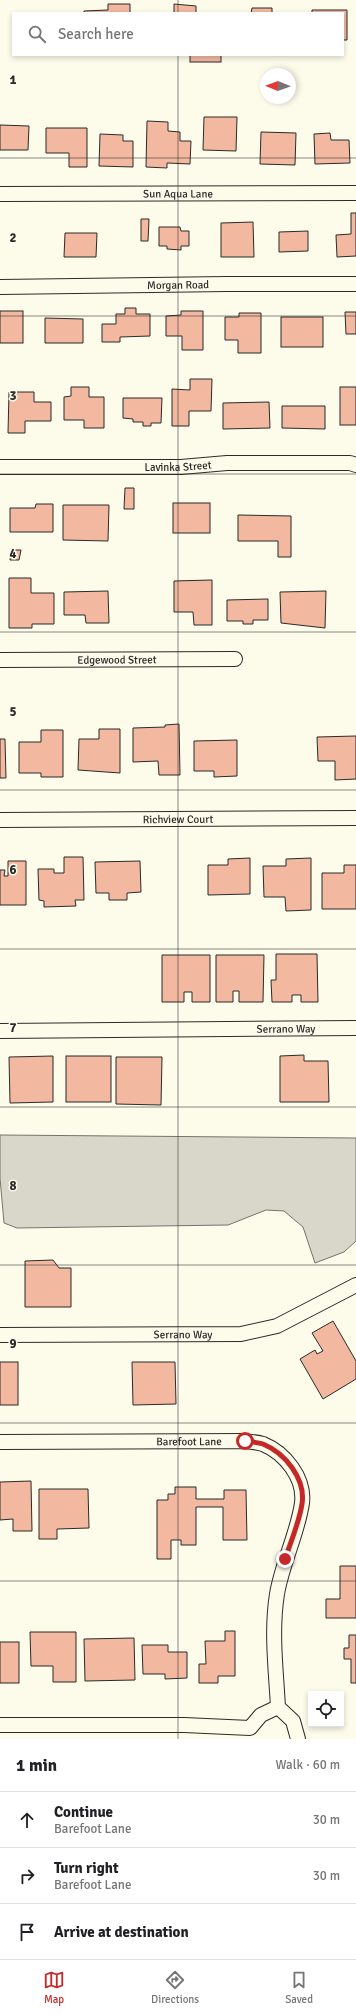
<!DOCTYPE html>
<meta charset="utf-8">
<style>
:root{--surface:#fff;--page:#f6f6f6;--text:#202124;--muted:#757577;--line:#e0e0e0;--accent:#c62828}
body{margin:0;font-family:Signika,sans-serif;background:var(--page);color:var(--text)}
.controls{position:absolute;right:12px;bottom:12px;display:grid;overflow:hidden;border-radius:0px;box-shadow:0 2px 6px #0003}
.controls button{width:36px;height:36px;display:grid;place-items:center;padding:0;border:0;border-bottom:1px solid var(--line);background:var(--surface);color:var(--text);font:20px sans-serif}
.compass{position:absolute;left:260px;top:68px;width:36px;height:36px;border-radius:50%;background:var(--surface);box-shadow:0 2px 6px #0003;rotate:271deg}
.stop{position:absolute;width:12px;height:12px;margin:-9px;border:3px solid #c62828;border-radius:50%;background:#fff}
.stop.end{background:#c62828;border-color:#fff;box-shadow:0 1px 4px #0008}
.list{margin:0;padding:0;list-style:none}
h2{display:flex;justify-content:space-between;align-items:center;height:52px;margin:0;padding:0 16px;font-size:17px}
h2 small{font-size:13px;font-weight:400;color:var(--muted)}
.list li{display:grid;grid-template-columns:26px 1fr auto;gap:12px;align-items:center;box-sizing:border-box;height:56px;padding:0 16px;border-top:1px solid var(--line)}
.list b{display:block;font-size:15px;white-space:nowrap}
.list p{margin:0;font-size:13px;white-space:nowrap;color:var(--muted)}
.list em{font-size:13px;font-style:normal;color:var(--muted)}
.icon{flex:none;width:22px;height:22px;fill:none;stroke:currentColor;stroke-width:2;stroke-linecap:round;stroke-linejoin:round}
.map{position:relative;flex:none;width:356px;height:1739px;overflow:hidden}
.search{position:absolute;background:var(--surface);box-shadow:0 2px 6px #0003;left:12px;right:12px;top:12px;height:44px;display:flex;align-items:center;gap:10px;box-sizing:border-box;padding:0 14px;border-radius:0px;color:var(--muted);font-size:15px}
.sheet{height:220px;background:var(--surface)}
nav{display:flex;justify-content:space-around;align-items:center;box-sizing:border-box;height:56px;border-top:1px solid var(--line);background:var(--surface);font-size:11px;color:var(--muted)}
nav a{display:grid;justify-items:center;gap:2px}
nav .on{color:var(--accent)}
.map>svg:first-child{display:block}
.water{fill:#d8d7c9;stroke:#74746e}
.building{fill:#f2b8a0;stroke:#2b2b2b}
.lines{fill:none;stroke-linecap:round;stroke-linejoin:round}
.minor-casing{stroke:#2b2b2b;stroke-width:16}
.minor{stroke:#fdfbea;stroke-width:14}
.route{stroke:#c62828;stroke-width:5}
.grid{fill:none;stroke:#2b2b2b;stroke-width:1;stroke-opacity:0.55}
.labels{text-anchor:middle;stroke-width:3;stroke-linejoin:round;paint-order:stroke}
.street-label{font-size:11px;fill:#2b2b2b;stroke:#fdfbea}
.grid-label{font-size:13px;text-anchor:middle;font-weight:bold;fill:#2b2b2b;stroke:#fdfbea;stroke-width:3;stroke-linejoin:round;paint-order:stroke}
</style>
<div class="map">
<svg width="356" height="1739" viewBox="0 0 356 1739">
<rect width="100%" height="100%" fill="#fdfbea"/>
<path class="water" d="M0,1135L356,1138V1241L344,1252L315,1263L303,1227L284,1211L266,1210L228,1225L17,1228L4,1223L0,1178Z"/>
<g class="building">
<path d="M108,4H130V13H84V11L108,10Z"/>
<path d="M174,4L196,6V13H174Z"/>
<path d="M252,8H272V13H251Z"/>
<path d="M312,10H347V40H343V13H312Z"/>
<rect x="190" y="55" width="31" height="7"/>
<path d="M204,117H237L236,151L203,150Z"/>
<path d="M147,121L168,122V131L180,132V141H191L190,164L167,163V168L146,167Z"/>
<path d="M0,125L29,126L28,150H0Z"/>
<path d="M46,128H87V167H69V153H46Z"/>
<path d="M261,132L296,133L295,165L260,164Z"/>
<path d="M330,133L331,140H349L350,163L315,164L314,134Z"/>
<path d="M100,134L123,135V141H133V167L99,166Z"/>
<path d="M351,213H356V256L337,257L336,235L351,234Z"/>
<path d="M141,219H149L148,241H141Z"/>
<path d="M253,222L254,257H221V223Z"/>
<path d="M159,227H180L181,231H189V246H181V250L167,249V246H159Z"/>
<path d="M308,231V251L279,252V232Z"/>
<path d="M65,233H97L96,257H64Z"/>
<path d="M125,308H136V314H150V336L120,337V342H102V324H116V314H125Z"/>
<rect x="0" y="311" width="23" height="32"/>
<path d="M181,311H203V350H182V336H166V316L181,315Z"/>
<path d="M345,312H356V334H346Z"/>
<path d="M239,313H261V353H238V340H225V317H239Z"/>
<rect x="281" y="317" width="42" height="30"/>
<path d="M45,318L83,319V343H45Z"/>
<path d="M190,379H212L211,411H189V426H172V389L190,390Z"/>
<path d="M71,387H89V397H104V428H84V420H64V397L71,396Z"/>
<rect x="340" y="387" width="16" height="38"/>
<path d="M9,392H34V402H51V421H25V433H8Z"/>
<path d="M123,398H162L161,423H151V426H143V422H133V419L123,418Z"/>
<path d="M269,402L270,428L223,429V403Z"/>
<path d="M282,406H325V429L282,428Z"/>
<path d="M125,488H134V509H124Z"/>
<rect x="173" y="503" width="37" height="30"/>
<path d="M36,504H53V532H10V508H35Z"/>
<path d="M63,505H109L108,541L63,540Z"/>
<path d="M238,515L291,516V557H278V541H238Z"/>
<path d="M11,550H21L19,560H10Z"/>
<path d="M9,578H31V593H54V624H32V628H9Z"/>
<path d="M212,580V625H194L193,612H174V581Z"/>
<path d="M108,591L109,623H86L85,615H64V592Z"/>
<path d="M326,591L325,628L281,623L280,592Z"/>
<path d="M268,599V620H253V624H243V621H227V600Z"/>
<path d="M179,724L180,775H159L158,761L133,762V728L165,727V725Z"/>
<path d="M99,729H120V773L78,770L79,739H99Z"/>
<path d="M41,730H63V777H41V773H19V742H41Z"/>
<path d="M356,736V779L335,780V761H318L317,737Z"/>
<path d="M0,739H5L6,778H0Z"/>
<path d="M237,740V776L214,777V771H194V741Z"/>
<path d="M64,857H83L84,900H75L76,906L44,907V901L39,900L38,869H54V873H64Z"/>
<path d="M250,858V894L208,895V865H228V859Z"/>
<path d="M311,858V910L286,911L285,897H264L263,866H286V859Z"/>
<path d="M8,861H26V905H0V870H5L4,876H8Z"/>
<path d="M140,861L141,892L127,893V900H109V893H96L95,862Z"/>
<path d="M344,865H356V909H322V873H344Z"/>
<path d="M276,954H317L318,1002H301V995H292V1002H272L271,980H276Z"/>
<path d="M162,955H210V1002H192V992H184V1002H162Z"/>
<path d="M216,955H264L263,1002H239V991H233V1002H216Z"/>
<path d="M304,1055V1061H328L329,1102H280V1056Z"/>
<path d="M53,1056V1102L10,1103L9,1057Z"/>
<rect x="66" y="1056" width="45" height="46"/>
<path d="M116,1057H162L161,1105L116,1104Z"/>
<path d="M53,1260L59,1268H71V1307H25V1261Z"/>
<path d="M333,1321L356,1361V1379L323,1399L300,1359L315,1350L317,1354L323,1351L312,1333Z"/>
<rect x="0" y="1362" width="18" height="43"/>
<path d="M132,1362H175L176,1404L133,1405Z"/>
<path d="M31,1481L32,1531H13V1519L0,1520V1482Z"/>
<path d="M175,1487H196V1499H224V1490H246L247,1540H223V1507H196V1545H181V1540H171V1559H157V1500H168V1494H175Z"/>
<path d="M39,1489H88L89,1528L57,1529V1539H39Z"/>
<path d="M340,1566H356V1618H326V1599H340Z"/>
<path d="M225,1631H235V1676H218V1683H199V1664H206L205,1641H225Z"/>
<path d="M30,1632H76V1682H53V1666H31Z"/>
<path d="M349,1635H356V1683H351V1659H344V1648H349Z"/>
<path d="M134,1638L135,1680L85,1681L84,1639Z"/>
<rect x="0" y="1642" width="19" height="41"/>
<path d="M142,1645H168V1652H187V1678L165,1679V1674H143Z"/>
</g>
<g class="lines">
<defs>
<g id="minor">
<path id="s1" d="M0,194L356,193"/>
<path id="s2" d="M0,287L227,284H356"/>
<path id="s3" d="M0,467H181L227,463H350L356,465"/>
<path id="s4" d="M0,660L235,659"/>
<path id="s5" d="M0,820L356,818"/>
<path id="s6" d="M0,1031L356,1028"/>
<path id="s7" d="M0,1335L241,1334L277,1326L356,1285"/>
<path id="s8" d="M0,1442L245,1441C250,1442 257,1442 263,1444C285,1453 305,1478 302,1503C298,1532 282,1564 277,1594C271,1631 276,1670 278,1707L293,1721L298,1739"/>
<path d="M0,1725H184L250,1728L261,1715L278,1707"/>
</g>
</defs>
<use href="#minor" class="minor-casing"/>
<use href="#minor" class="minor"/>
</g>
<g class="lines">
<path class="route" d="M245,1441C250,1442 257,1442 263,1444C285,1453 306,1479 302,1504C299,1523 291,1541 285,1559"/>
</g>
<path class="grid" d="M178,0V13M178,55V1739M0,158H356M0,316H356M0,474H356M0,632H356M0,790H356M0,949H356M0,1107H356M0,1265H356M0,1423H356M0,1581H356"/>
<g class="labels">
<g class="street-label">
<text dy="4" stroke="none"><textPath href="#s1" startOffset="178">Sun Aqua Lane</textPath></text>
<text dy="4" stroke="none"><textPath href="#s2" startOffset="178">Morgan Road</textPath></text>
<text dy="4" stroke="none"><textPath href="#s3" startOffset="178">Lavinka Street</textPath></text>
<text dy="4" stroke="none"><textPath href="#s4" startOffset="117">Edgewood Street</textPath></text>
<text dy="4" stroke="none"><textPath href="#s5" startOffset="178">Richview Court</textPath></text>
<text dy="4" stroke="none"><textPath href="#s6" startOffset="286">Serrano Way</textPath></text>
<text dy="4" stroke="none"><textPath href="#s7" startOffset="183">Serrano Way</textPath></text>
<text dy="4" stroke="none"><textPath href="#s8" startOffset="189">Barefoot Lane</textPath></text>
</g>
</g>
<g class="grid-label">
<text x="13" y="84">1</text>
<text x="13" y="242">2</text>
<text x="13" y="400">3</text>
<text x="13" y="558">4</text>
<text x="13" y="716">5</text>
<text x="13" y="874">6</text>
<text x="13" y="1032">7</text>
<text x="13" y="1190">8</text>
<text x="13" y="1348">9</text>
</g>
</svg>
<div class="controls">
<button><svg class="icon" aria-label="locate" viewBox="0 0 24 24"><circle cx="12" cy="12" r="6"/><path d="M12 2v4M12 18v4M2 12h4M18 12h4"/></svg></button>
</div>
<svg class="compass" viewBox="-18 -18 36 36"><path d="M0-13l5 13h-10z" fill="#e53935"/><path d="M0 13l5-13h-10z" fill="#757577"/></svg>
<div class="stop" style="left:245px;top:1441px"></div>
<div class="stop end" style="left:285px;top:1559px"></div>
<div class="search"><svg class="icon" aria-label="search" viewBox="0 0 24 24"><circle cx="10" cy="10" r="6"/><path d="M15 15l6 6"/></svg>Search here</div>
</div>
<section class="sheet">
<h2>1 min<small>Walk · 60 m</small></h2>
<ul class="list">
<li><svg class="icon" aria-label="ahead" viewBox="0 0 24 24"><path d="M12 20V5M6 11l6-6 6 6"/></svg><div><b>Continue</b><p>Barefoot Lane</p></div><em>30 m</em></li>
<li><svg class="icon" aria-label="right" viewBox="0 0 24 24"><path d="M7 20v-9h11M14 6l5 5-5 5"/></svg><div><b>Turn right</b><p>Barefoot Lane</p></div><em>30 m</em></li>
<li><svg class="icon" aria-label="arrive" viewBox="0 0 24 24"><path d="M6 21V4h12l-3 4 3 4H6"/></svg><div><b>Arrive at destination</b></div></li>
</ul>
</section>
<nav>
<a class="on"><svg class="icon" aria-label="map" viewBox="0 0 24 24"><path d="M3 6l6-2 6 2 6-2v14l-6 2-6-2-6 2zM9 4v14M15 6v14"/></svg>Map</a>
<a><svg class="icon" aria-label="directions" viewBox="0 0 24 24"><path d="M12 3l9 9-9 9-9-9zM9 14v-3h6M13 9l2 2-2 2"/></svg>Directions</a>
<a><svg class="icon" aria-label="saved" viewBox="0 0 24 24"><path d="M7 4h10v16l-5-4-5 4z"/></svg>Saved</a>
</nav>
